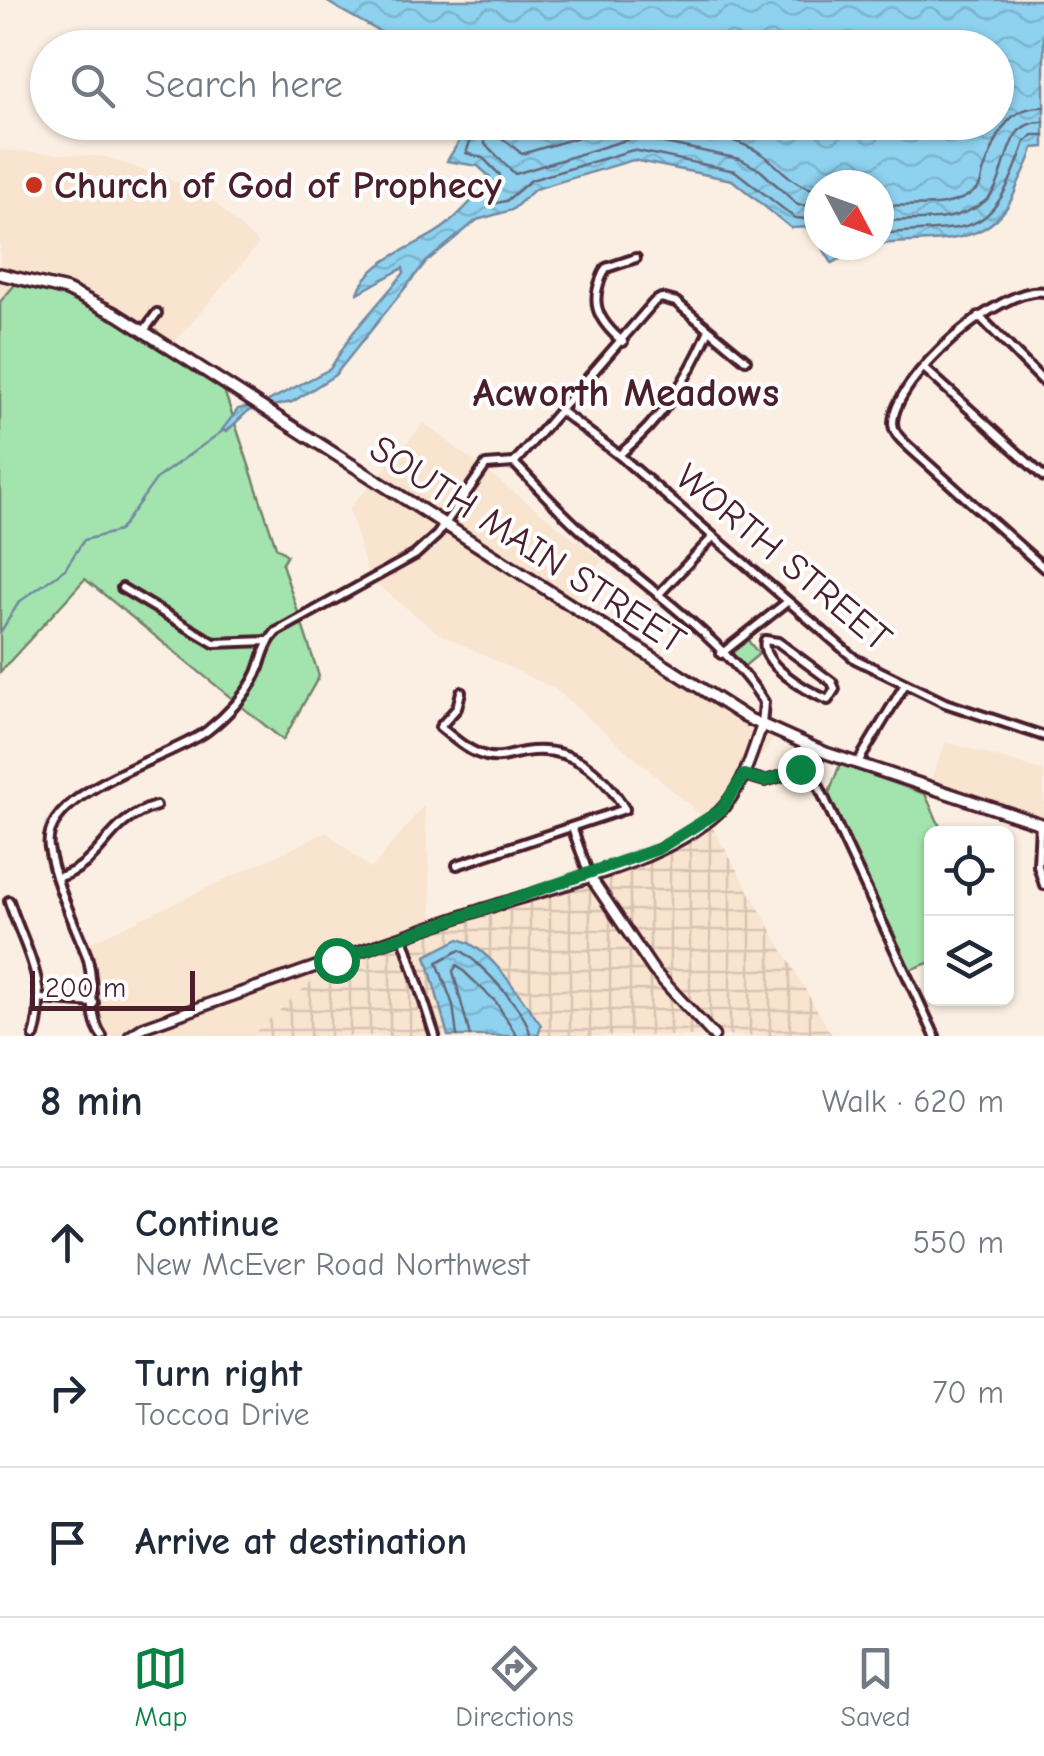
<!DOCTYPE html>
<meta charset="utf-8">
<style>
:root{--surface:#fff;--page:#f2f2f3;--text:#1f2937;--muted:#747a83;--line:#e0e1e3;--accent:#0b8043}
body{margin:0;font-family:"Comic Neue",sans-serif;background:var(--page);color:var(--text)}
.controls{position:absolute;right:30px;bottom:30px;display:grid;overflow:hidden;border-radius:15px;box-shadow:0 2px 8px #0004}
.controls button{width:90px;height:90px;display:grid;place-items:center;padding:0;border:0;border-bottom:2px solid var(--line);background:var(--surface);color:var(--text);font:50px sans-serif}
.compass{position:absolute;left:804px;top:170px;width:90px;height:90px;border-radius:50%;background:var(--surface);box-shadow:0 2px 8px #0004;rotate:131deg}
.scale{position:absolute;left:30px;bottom:25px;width:165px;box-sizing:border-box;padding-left:10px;border:5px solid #4a1f2b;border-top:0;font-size:28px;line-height:35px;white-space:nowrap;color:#4a1f2b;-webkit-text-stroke:8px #fff;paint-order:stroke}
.stop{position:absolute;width:30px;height:30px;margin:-22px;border:8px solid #0b8043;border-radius:50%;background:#fff}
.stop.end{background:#0b8043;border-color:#fff;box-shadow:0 2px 10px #0008}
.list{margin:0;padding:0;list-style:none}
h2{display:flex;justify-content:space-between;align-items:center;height:130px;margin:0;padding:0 40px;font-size:42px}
h2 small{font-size:32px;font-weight:400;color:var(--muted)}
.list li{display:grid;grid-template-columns:65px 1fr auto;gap:30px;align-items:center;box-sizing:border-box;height:150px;padding:0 40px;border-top:2px solid var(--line)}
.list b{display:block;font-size:38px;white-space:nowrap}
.list p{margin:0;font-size:32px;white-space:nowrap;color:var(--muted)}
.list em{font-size:32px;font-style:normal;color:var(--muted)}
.icon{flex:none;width:55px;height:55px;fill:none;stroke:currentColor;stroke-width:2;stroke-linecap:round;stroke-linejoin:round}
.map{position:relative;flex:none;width:1044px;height:1036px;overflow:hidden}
.search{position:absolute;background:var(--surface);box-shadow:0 2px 8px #0004;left:30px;right:30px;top:30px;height:110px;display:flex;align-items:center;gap:25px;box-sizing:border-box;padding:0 35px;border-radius:55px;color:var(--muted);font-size:38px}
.sheet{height:580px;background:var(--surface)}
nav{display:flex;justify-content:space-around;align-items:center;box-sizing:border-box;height:140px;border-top:2px solid var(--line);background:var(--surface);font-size:28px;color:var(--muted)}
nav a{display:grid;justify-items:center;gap:5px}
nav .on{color:var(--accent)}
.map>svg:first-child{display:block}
.built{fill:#f8e4cf}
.industrial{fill:url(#industrial-grid)}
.green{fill:#a3e4ae;stroke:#76826c;stroke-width:2.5}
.cemetery{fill:url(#cemetery-stones);stroke:#76826c;stroke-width:2.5}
.water{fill:url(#water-waves);stroke:#738aa1;stroke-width:2.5}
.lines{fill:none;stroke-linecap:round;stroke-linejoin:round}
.shore{stroke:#656779;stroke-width:2.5}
.stream{stroke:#738aa1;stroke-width:2.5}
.minor-casing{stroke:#4a1f2b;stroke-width:14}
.tertiary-casing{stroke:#4a1f2b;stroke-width:15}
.secondary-casing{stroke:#4a1f2b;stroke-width:16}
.minor{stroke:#fff;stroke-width:6}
.tertiary{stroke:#fff;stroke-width:8}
.secondary{stroke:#fff;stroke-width:9}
.route{stroke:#0b8043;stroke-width:12}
.poi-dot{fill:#c8321e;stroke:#fff;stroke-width:4}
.labels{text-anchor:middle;stroke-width:8;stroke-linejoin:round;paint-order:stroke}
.poi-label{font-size:38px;font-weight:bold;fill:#4a1f2b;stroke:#fff;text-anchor:start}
.street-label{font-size:38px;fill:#4a1f2b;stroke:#fff}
.neighbourhood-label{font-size:40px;font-weight:bold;fill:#4a1f2b;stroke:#fff}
</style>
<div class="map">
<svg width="1044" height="1036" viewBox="0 0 1044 1036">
<defs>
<pattern id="industrial-grid" width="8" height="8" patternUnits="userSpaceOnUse" patternTransform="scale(2.5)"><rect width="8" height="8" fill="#f8e4cf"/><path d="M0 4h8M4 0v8" fill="none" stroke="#d6c3b2"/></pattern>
<pattern id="cemetery-stones" width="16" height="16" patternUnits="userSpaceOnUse" patternTransform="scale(2.5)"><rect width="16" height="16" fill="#a3e4ae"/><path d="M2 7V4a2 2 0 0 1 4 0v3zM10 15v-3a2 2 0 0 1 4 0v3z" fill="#8ec396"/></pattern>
<pattern id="water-waves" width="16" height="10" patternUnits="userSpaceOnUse" patternTransform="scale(2.5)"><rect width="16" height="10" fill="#8ed2ef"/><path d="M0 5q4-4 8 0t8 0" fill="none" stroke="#7cb4cd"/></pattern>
</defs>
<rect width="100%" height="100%" fill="#fbefe3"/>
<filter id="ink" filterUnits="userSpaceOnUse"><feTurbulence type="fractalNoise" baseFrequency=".01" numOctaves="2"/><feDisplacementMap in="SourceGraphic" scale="20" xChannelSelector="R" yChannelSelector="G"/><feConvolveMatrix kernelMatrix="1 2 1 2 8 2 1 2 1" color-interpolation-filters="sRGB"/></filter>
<g filter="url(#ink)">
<g class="built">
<path d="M0,150L106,157L203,192L259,244L169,349L19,280L0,302Z"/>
<path d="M424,423L602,560L570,604L778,734L710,823L555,689L438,633L369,578L349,509Z"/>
<path d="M946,742L1044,771V831L925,794Z"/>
<path d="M424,805L433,920L322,972L251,1036H101L83,946L327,832L371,869Z"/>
</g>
<path class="industrial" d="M710,823L832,1036H251L322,972L433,920Z"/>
<g class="green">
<path d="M19,280L68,289L156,340L224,390L276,547L287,555L282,564L319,676L283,740L85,579L0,672V302Z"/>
<path d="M840,764L925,794L943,833L932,834L931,962L907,971L826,801Z"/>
</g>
<path class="cemetery" d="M746,638L759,654L741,669L729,652Z"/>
<g class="water">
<path d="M325,0H1044V147L1033,148C1030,162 1023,172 1018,184C996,251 935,238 879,244V185H819V240L812,227L791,228L732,180L633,160L535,189L512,210L477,220L426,262L335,375L292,402L248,411L226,432L222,430L238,409L268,401L330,369L352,334L404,273L403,268L358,293C370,256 422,247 449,223C463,211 475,197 488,184L490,177L478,166L447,161L463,135L460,123L996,122V48L406,47C402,42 341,12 325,0Z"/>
<path d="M821,245H867L832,263Z"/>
<path d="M459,939C492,949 521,998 541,1025L538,1036H448L426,956Z"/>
</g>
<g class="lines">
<g class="shore">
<path d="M470,122L472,136L466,153L483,158L500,175L489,198L492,204L506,201L531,180L633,150L735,171L795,218L819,220"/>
<path d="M483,122L485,144L515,174L636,137L740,159L760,170L798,205L819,206"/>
<path d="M499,122L501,137L522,154L629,122"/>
<path d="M638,122C673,128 714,132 747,146C777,158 788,187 819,190"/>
<path d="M879,206C910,203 951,213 977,189C983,183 981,174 985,167C998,137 1005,106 1044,107"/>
<path d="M879,221C916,218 952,226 984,202C1012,181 998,120 1044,122"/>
<path d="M879,234C975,224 989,245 1025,142L1033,135H1044"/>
<path d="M457,1036L453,1005L437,962L460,950C479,961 530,1014 530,1036"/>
<path d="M470,1036L453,971L457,965L496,1002L517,1036"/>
</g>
<path class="stream" d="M0,633L19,602L65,569L84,540L119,531L157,478L224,430"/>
<defs>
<g id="minor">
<path d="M1044,292C1000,285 894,379 893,423C893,434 903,441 910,448L1044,568"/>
<path d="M979,316L1044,382"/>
<path d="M143,332L157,313"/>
<path d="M623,342C596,319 588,301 606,268L636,258"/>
<path d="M924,368L1044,477"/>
<path d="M562,412L619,455L855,659L945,703L1044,736"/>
<path d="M619,455C662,419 687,381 709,330"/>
<path d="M514,463C537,486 560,512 585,534C639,581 727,642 764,702L762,725"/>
<path d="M122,588L214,643L268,641"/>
<path d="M658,595L712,538"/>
<path d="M765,640L778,642L832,682L835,689L828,700C807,691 759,664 765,640Z"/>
<path d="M721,654L787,602"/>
<path d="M857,764L904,686"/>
<path d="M744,775L765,781L806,769L814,776L935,1036"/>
<path d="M1040,823L1038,866L1044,885"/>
<path d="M572,827L589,875"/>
<path d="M457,865L625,809C602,772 571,744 524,752C511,754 499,760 486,756C468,752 454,738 440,727L457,708L461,692"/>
<path d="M59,877C105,863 104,821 156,806"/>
<path d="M9,901C25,950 50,983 34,1036"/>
<path d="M403,937L435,1036"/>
<path d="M41,999L94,1003"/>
<path d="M102,1036C87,1016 96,982 87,956C74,922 55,884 49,848C40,791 171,758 207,731C225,717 247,695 257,673C263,658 264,645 276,632L415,555L437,535L486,465L514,463L654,302L661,298L676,302L746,360"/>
</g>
<g id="tertiary">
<path d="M589,875L654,971L714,1036"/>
<path d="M130,1036L144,1027C254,988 364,949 474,912C549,887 661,866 719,812C743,789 751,755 762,725"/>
</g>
<path id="secondary" d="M0,274L67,290L118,315L747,718L826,753L1044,825"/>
</defs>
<use href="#minor" class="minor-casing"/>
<use href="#tertiary" class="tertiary-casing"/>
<use href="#secondary" class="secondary-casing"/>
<use href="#minor" class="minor"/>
<use href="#tertiary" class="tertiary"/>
<use href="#secondary" class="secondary"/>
</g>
</g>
<g class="lines" filter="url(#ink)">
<path class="route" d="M336,960L658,849L721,810L744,775L765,781L800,769"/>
</g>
<circle class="poi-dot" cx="34" cy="185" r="10"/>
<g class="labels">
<g class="poi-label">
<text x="54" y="198">Church of God of Prophecy</text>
</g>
<g class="street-label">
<text transform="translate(528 544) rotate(33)" y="13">SOUTH MAIN STREET</text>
<text transform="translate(784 557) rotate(40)" y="13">WORTH STREET</text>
</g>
<g class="neighbourhood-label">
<text x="626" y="406">Acworth Meadows</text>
</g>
</g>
</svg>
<div class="controls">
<button><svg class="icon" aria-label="locate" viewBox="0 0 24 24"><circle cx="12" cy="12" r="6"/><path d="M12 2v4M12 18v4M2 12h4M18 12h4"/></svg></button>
<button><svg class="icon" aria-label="layers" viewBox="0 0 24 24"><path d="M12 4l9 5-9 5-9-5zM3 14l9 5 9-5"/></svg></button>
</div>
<svg class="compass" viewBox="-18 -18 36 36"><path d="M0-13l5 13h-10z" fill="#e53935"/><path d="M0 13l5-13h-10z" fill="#747a83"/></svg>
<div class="scale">200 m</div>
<div class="stop" style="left:336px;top:960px"></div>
<div class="stop end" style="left:800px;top:769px"></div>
<div class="search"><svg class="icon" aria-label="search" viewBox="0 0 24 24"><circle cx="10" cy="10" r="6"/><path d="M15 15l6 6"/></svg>Search here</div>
</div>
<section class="sheet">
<h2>8 min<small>Walk · 620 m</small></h2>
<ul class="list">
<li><svg class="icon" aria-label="ahead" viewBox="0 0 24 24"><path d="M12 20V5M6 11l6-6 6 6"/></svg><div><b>Continue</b><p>New McEver Road Northwest</p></div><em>550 m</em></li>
<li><svg class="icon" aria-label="right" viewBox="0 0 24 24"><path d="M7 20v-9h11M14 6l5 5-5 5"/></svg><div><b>Turn right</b><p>Toccoa Drive</p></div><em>70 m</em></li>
<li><svg class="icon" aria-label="arrive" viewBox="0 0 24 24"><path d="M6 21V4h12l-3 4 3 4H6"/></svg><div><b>Arrive at destination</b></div></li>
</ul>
</section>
<nav>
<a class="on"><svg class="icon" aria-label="map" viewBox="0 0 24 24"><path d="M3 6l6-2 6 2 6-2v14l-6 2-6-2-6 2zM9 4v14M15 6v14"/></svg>Map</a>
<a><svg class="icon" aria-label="directions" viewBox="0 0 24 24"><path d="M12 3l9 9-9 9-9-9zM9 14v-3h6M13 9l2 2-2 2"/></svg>Directions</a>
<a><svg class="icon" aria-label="saved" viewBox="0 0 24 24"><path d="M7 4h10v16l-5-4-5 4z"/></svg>Saved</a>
</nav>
